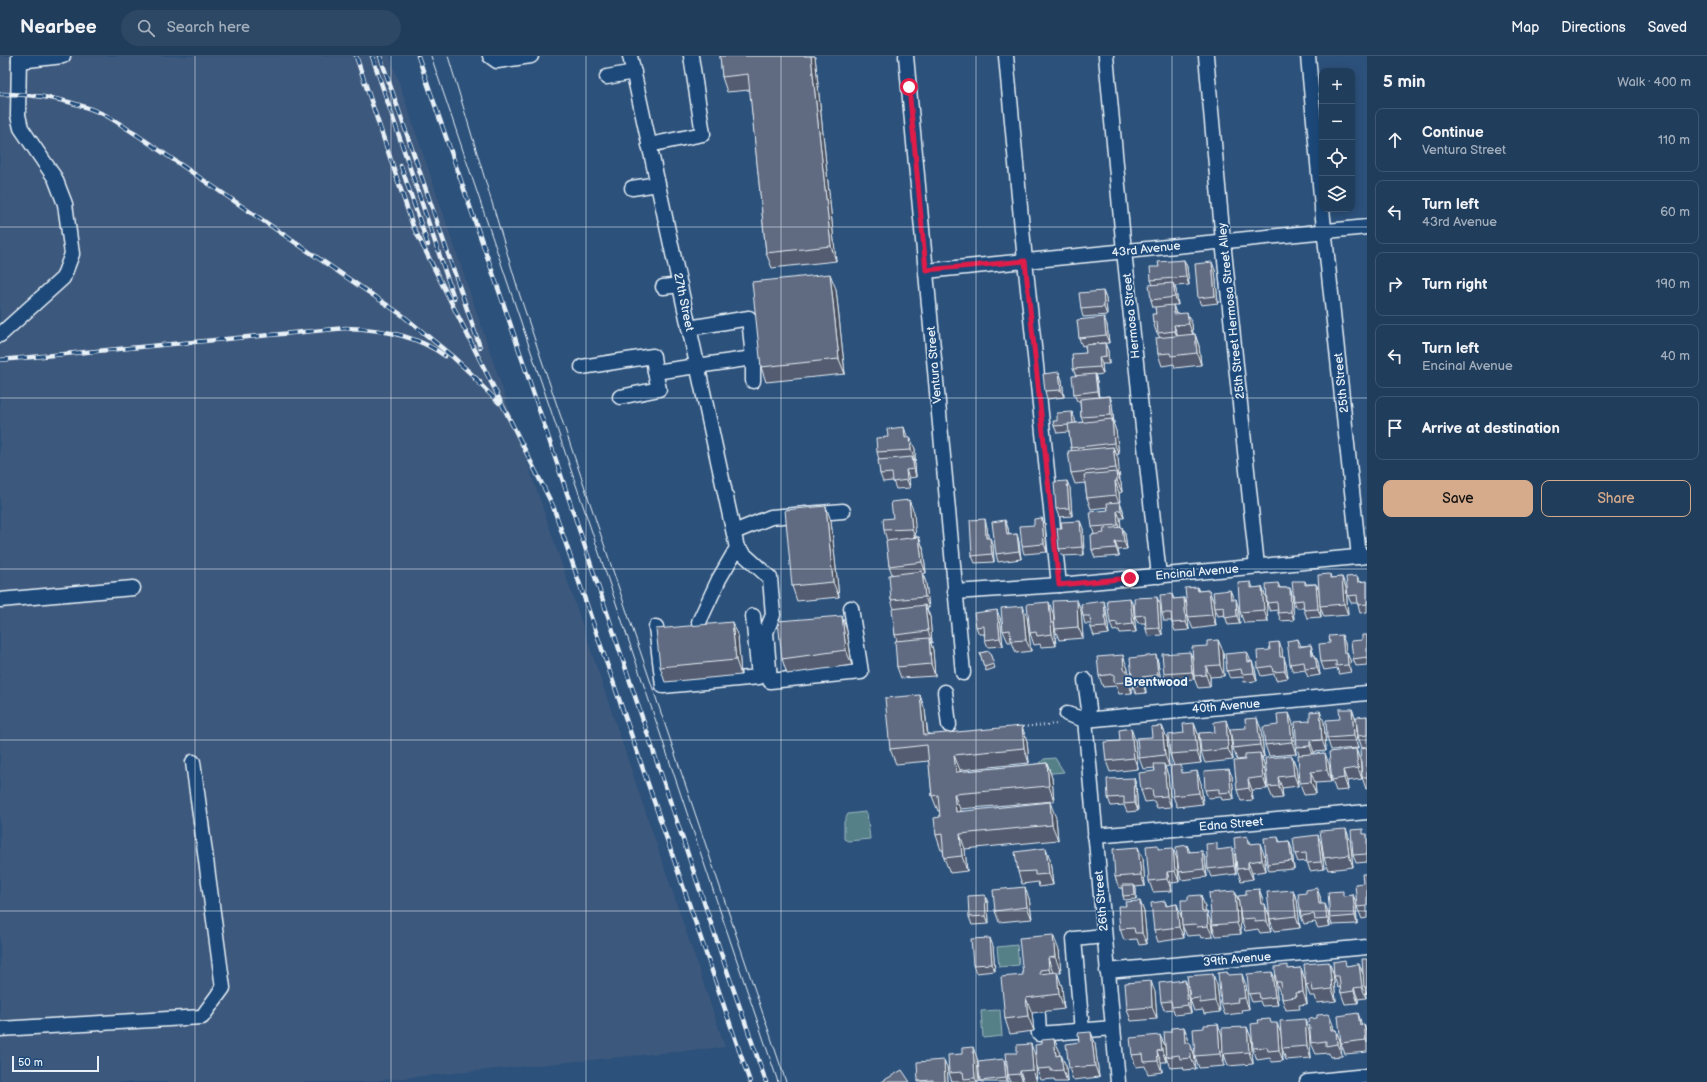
<!DOCTYPE html>
<meta charset="utf-8">
<style>
:root{--surface:#213d5c;--page:#2d4865;--text:#f1f3f6;--muted:#a2aebb;--line:#3e5672;--accent:#d6ab8b}
body{margin:0;font-family:"Balsamiq Sans",sans-serif;background:var(--page);color:var(--text)}
.controls{position:absolute;right:12px;top:12px;display:grid;overflow:hidden;border-radius:8px;box-shadow:0 2px 10px #0003}
.controls button{width:36px;height:36px;display:grid;place-items:center;padding:0;border:0;border-bottom:1px solid var(--line);background:var(--surface);color:var(--text);font:20px sans-serif}
.scale{position:absolute;left:12px;bottom:10px;width:87px;box-sizing:border-box;padding-left:4px;border:2px solid #e8f1f8;border-top:0;font-size:11px;line-height:14px;white-space:nowrap;color:#e8f1f8;-webkit-text-stroke:3px #1f4a7a;paint-order:stroke}
.stop{position:absolute;width:12px;height:12px;margin:-9px;border:3px solid #e11d48;border-radius:50%;background:#fff}
.stop.end{background:#e11d48;border-color:#fff;box-shadow:0 1px 4px #0008}
.list{margin:0;padding:0;list-style:none}
h2{display:flex;justify-content:space-between;align-items:center;height:52px;margin:0;padding:0 16px;font-size:17px}
h2 small{font-size:13px;font-weight:400;color:var(--muted)}
.list li{display:grid;grid-template-columns:26px 1fr auto;gap:12px;align-items:center;box-sizing:border-box;height:64px;margin:0 8px 8px;padding:0 8px;border:1px solid var(--line);border-radius:8px}
.list b{display:block;font-size:15px;white-space:nowrap}
.list p{margin:0;font-size:13px;white-space:nowrap;color:var(--muted)}
.list em{font-size:13px;font-style:normal;color:var(--muted)}
.actions{display:flex;gap:8px;padding:12px 16px}
.actions a{flex:1;padding:9px 0;border:1px solid var(--accent);border-radius:8px;text-align:center;font-size:14px;color:var(--accent)}
.actions .main{background:var(--accent);color:#111}
.icon{flex:none;width:22px;height:22px;fill:none;stroke:currentColor;stroke-width:2;stroke-linecap:round;stroke-linejoin:round}
.map{position:relative;flex:none;width:1367px;height:1026px;overflow:hidden}
header{display:flex;align-items:center;gap:24px;box-sizing:border-box;height:56px;padding:0 20px;background:var(--surface);border-bottom:1px solid var(--line)}
header strong{font-size:19px}
nav{display:flex;gap:22px;margin-inline-start:auto;font-size:14px}
.search{width:280px;height:36px;background:var(--page);display:flex;align-items:center;gap:10px;box-sizing:border-box;padding:0 14px;border-radius:22px;color:var(--muted);font-size:15px}
main{display:flex}
aside{flex:1;background:var(--surface)}
.map>svg:first-child{display:block}
.built{fill:#3c597d}
.green{fill:#558088;stroke:#9eb8c0}
.lines{fill:none;stroke-linecap:round;stroke-linejoin:round}
.minor-casing{stroke:#e8f1f8;stroke-width:17}
.path{stroke:#e8f1f8;stroke-width:2;stroke-dasharray:1 3;stroke-linecap:butt}
.minor{stroke:#1f4a7a;stroke-width:14}
.tram{stroke:#e8f1f8;stroke-width:1}
.rail-casing{stroke:#e8f1f8;stroke-width:4.5}
.rail{stroke:#1f4a7a;stroke-width:3;stroke-dasharray:9;stroke-linecap:butt}
.wall{fill:#535c6f;stroke:#e8f1f8}
.shaded-wall{fill:#444b5a;stroke:#e8f1f8}
.building{fill:#616b81;stroke:#e8f1f8}
.route{stroke:#e11d48;stroke-width:5}
.grid{fill:none;stroke:#e8f1f8;stroke-width:1;stroke-opacity:0.55}
.labels{text-anchor:middle;stroke-width:3.5;stroke-linejoin:round;paint-order:stroke}
.street-label{font-size:12px;fill:#e8f1f8;stroke:#1f4a7a}
.neighbourhood-label{font-size:13px;font-weight:bold;fill:#e8f1f8;stroke:#1f4a7a}
</style>
<header>
<strong>Nearbee</strong>
<div class="search"><svg class="icon" aria-label="search" viewBox="0 0 24 24"><circle cx="10" cy="10" r="6"/><path d="M15 15l6 6"/></svg>Search here</div>
<nav><a>Map</a><a>Directions</a><a>Saved</a></nav>
</header>
<main>
<div class="map">
<svg width="1367" height="1026" viewBox="0 0 1367 1026">
<rect width="100%" height="100%" fill="#2c517b"/>
<filter id="ink" filterUnits="userSpaceOnUse"><feTurbulence type="fractalNoise" baseFrequency=".025" numOctaves="2"/><feDisplacementMap in="SourceGraphic" scale="8" xChannelSelector="R" yChannelSelector="G"/><feConvolveMatrix kernelMatrix="1 2 1 2 8 2 1 2 1" color-interpolation-filters="sRGB"/></filter>
<g filter="url(#ink)">
<path class="built" d="M0,0H390L725,991L361,1026H0Z"/>
<g class="green">
<path d="M1055,702L1064,716L1042,718L1040,707L1044,703Z"/>
<path d="M865,756L867,757L870,783L848,785L844,783V766L848,758Z"/>
<path d="M1017,889L1019,909L999,911L997,891Z"/>
<path d="M1000,954L1002,980L983,982L981,955Z"/>
</g>
<g class="lines">
<defs>
<g id="minor">
<path d="M490,0L497,5L531,0"/>
<path d="M630,0L737,492"/>
<path d="M906,0L963,617"/>
<path d="M1006,0L1025,205L1059,529"/>
<path d="M1106,0L1124,195L1159,520"/>
<path d="M1206,0L1223,185L1257,510"/>
<path d="M1308,0L1322,150"/>
<path d="M19,5L63,0"/>
<path d="M607,21L634,16"/>
<path d="M649,89L703,78L691,0"/>
<path d="M632,132L658,128"/>
<path d="M1322,153L1359,501"/>
<path d="M926,215L1367,171"/>
<path d="M663,231L680,229"/>
<path d="M689,272L749,262L753,302"/>
<path d="M0,279L63,222L72,198L65,148L55,122L21,72L18,59L19,0"/>
<path d="M582,311L653,300L655,316"/>
<path d="M620,341L659,333L655,316L753,302V325"/>
<path d="M734,476L771,461L843,455"/>
<path d="M737,492L770,522L773,559L766,576L770,625L861,616L851,552"/>
<path d="M955,536L1059,529L1367,500"/>
<path d="M0,544L133,532"/>
<path d="M699,566L719,523L737,492"/>
<path d="M656,571L663,630L759,621L753,560"/>
<path d="M1085,624L1089,653L1086,663"/>
<path d="M945,636L949,669"/>
<path d="M1067,658L1085,664"/>
<path d="M1085,664L1118,1026"/>
<path d="M1085,664L1367,637"/>
<path d="M1095,780L1367,756"/>
<path d="M1107,915L1367,891"/>
<path d="M1038,959L1039,978L1113,972"/>
<path d="M0,973L202,961L223,932L193,706"/>
<path d="M1082,975L1074,883L1104,880"/>
<path d="M1307,1026L1367,1020"/>
</g>
</defs>
<use href="#minor" class="minor-casing"/>
<path class="path" d="M1019,671L1059,668"/>
<use href="#minor" class="minor"/>
<g class="tram">
<path d="M431,0L778,1026"/>
<path d="M448,0L520,240L786,1026"/>
</g>
<defs>
<g id="rail">
<path d="M356,0L413,170L553,450L750,1026"/>
<path d="M372,0L454,242"/>
<path d="M380,0L480,291"/>
<path d="M418,0L507,258L725,909L766,1026"/>
<path d="M0,38C36,38 70,43 103,58C115,64 126,72 137,79L402,259L453,301L480,326"/>
<path d="M401,110L428,189"/>
<path d="M0,304L346,272C380,273 417,279 445,300"/>
<path d="M475,323L499,347"/>
</g>
</defs>
<use href="#rail" class="rail-casing"/>
<use href="#rail" class="rail"/>
</g>
<g class="wall">
<path d="M720,0H815L836,205L772,212L766,197L750,34L727,36L722,21Z"/>
<path d="M1184,204L1187,211L1189,229L1175,230L1176,234L1178,249H1173L1176,258L1192,268L1193,278H1195L1199,290L1201,309L1175,312L1174,308L1162,310L1158,298L1160,282L1158,278H1157L1153,266L1156,258L1155,251H1153L1151,244L1153,229L1151,224L1159,211Z"/>
<path d="M1215,214L1218,247L1201,249L1198,242Z"/>
<path d="M836,233L845,318L766,326L761,311Z"/>
<path d="M1103,235L1106,243L1107,259L1083,261L1081,253Z"/>
<path d="M1107,269L1109,287L1092,288L1105,287L1108,295L1109,308H1102L1103,318L1095,319L1097,325L1099,341L1110,340L1112,348L1114,367H1113L1116,375L1119,398L1116,399L1118,402L1119,424L1121,427L1122,436L1119,437L1120,446L1123,454L1124,462H1120L1121,471L1125,478L1127,493L1118,494L1119,500L1095,502L1092,494L1094,478L1092,471L1108,454V451L1091,453L1087,442L1085,427L1075,428L1071,417L1072,395L1071,392L1069,376L1057,377L1054,370L1075,363V367L1083,366L1081,361L1080,345H1077L1074,338L1076,320L1073,313L1086,297L1085,289L1082,290L1079,282Z"/>
<path d="M1059,316L1062,324L1064,341L1047,343L1045,335Z"/>
<path d="M908,382L915,393V405H914L915,408L916,421L909,422L910,432L896,433L893,425L883,426L880,418L879,404L877,396Z"/>
<path d="M1070,432L1072,460L1059,461L1056,453Z"/>
<path d="M914,456L915,481H919L923,492L926,517L923,518L926,527L929,552H927L930,561L932,587H931L933,594L935,620L901,622L897,611V585L895,579L894,553L891,544L892,518L889,510L887,485L884,474L893,462Z"/>
<path d="M1005,464L1008,472L1009,479L1017,478L1019,486L1021,503L998,506L996,498Z"/>
<path d="M831,465L839,541L797,545L792,530Z"/>
<path d="M1080,465L1083,473L1084,499L1062,500L1059,493L1062,472Z"/>
<path d="M1034,469L1045,470L1047,496L1024,498L1022,490Z"/>
<path d="M987,471L988,482L993,489L994,506L975,507L972,500Z"/>
<path d="M1330,518L1331,522L1342,521L1346,532L1348,559L1324,561L1320,550Z"/>
<path d="M1357,520L1360,526L1367,525V556L1360,557L1358,549L1357,547H1351L1348,540Z"/>
<path d="M1305,525L1306,528H1316L1319,535L1321,561L1307,562L1304,554V552H1297L1294,545Z"/>
<path d="M1251,526L1253,532L1262,531L1266,542L1268,566L1244,567L1240,556Z"/>
<path d="M1278,527L1280,532H1290L1292,539L1294,564L1281,565L1278,557V554L1270,555L1267,547Z"/>
<path d="M1197,531L1199,535L1209,534L1213,545L1216,570L1193,573L1188,561Z"/>
<path d="M1230,534L1233,543L1238,550L1240,568L1228,569L1225,559L1218,560L1215,552Z"/>
<path d="M1172,538L1174,543L1184,542L1187,550L1189,574L1175,575L1172,567V565H1164L1162,557Z"/>
<path d="M1077,544L1081,555L1083,582L1059,584L1055,573Z"/>
<path d="M1160,548L1162,579L1148,580L1146,573L1145,567H1138L1135,560Z"/>
<path d="M1133,549L1136,576L1120,577L1119,574L1113,575L1110,567Z"/>
<path d="M1106,553L1109,578L1094,580L1091,572V568H1085L1083,560Z"/>
<path d="M1053,557L1056,590L1041,591L1040,588L1034,589L1030,577Z"/>
<path d="M1027,561L1031,595L1016,597L1012,586H1008L1003,575Z"/>
<path d="M1000,562L1003,590L988,591L985,584L984,578H979L976,571Z"/>
<path d="M732,566L738,581L741,619L665,626L660,611Z"/>
<path d="M847,575L852,609L787,618L782,603Z"/>
<path d="M1367,579V609L1356,610L1353,603L1362,584Z"/>
<path d="M1298,583L1301,590L1311,589L1314,599L1318,606L1320,619L1308,621L1305,614L1293,616L1290,608Z"/>
<path d="M1218,584L1223,595L1224,620L1210,621V631L1198,632L1194,622V623L1166,625L1164,618L1193,603L1207,590Z"/>
<path d="M1345,587L1346,597H1347L1350,604L1351,616L1339,618L1337,612L1324,614L1321,606Z"/>
<path d="M1282,593V601L1286,608L1288,622L1276,624L1274,618L1261,620L1258,612L1270,594Z"/>
<path d="M989,595L995,612L986,615L980,597Z"/>
<path d="M1247,596L1250,605L1255,613L1257,625L1244,626L1243,621L1230,622L1227,615Z"/>
<path d="M1156,599L1158,606L1161,626L1145,628L1146,637L1136,638L1133,630Z"/>
<path d="M1127,610L1128,614L1132,625V637L1119,638L1116,630L1103,631L1099,620Z"/>
<path d="M1352,653L1356,663L1367,660V691L1362,692L1358,680L1357,668L1358,692L1331,694L1327,682L1340,663Z"/>
<path d="M925,654L928,678L1027,685L1029,707L960,714V716L1047,707L1052,722L1054,745L960,753V755L1056,762L1058,784L965,793L967,815L950,817L944,802L943,794H941L936,779L940,761V755H938L932,740L929,705L896,708L890,693Z"/>
<path d="M1289,657L1293,668L1296,698L1269,700L1265,689L1278,669Z"/>
<path d="M1324,666L1326,695L1314,696V698L1329,708L1331,726L1315,727L1316,738L1304,739L1300,727L1299,699L1297,691Z"/>
<path d="M1194,667L1198,678L1201,707L1174,710L1170,698Z"/>
<path d="M1162,670L1167,682L1169,710L1165,711L1168,719L1171,751L1157,752L1154,745L1145,746L1141,734L1155,715V712L1143,713L1139,702L1152,681Z"/>
<path d="M1261,673L1264,701H1262L1264,708L1267,733L1252,734L1253,744L1241,745L1237,734L1245,703L1237,704L1233,692Z"/>
<path d="M1230,676L1233,704L1205,707L1201,696Z"/>
<path d="M1135,684L1138,713L1110,716L1106,705L1120,685Z"/>
<path d="M1367,692V733H1366L1362,721Z"/>
<path d="M1356,693L1360,704L1362,723L1347,725L1348,734L1336,735L1332,724Z"/>
<path d="M1292,700L1296,711L1298,730L1282,732L1283,742L1273,743L1268,731Z"/>
<path d="M1184,717L1201,727L1203,748L1177,751L1173,740Z"/>
<path d="M1232,720L1234,743L1222,744L1221,741L1208,742L1205,734Z"/>
<path d="M1134,722L1136,729L1138,755L1127,756L1124,749L1111,750L1108,742Z"/>
<path d="M1346,773L1350,784L1353,811L1328,814L1324,802Z"/>
<path d="M1367,778V806L1356,807L1353,799Z"/>
<path d="M1278,781L1280,786L1289,785L1292,793L1294,813L1269,815L1267,808Z"/>
<path d="M1321,787L1324,813L1310,815L1307,805L1298,806L1295,798Z"/>
<path d="M1250,788L1264,798L1266,815L1252,817L1253,823L1241,825L1237,813Z"/>
<path d="M1187,789L1190,796L1202,795L1205,802L1207,821L1181,824L1179,816Z"/>
<path d="M1046,792L1050,804L1053,829L1039,831L1038,826L1022,828L1018,816Z"/>
<path d="M1219,794L1235,800L1236,818L1211,821L1208,813Z"/>
<path d="M1143,803L1145,830L1135,831L1136,833V843L1124,844L1123,840L1122,832H1119L1115,821Z"/>
<path d="M1177,803L1179,826L1171,827L1172,835L1153,836L1149,825Z"/>
<path d="M1367,818V862L1362,863L1357,851Z"/>
<path d="M1259,833L1263,844L1264,848L1269,859L1271,876L1260,877L1258,873L1245,875L1241,863L1246,839Z"/>
<path d="M1293,834L1297,845L1300,872L1274,875L1270,863Z"/>
<path d="M1235,835L1239,847L1241,878L1216,880L1212,869L1213,881L1201,882L1200,879L1187,880L1182,869L1205,851V856L1211,867Z"/>
<path d="M1306,837L1320,840L1321,848L1328,855L1330,870L1318,872L1315,866L1304,868L1301,860Z"/>
<path d="M985,839L988,847L989,868L972,869L969,861Z"/>
<path d="M1353,839L1356,847L1357,868L1332,869L1330,862L1345,840Z"/>
<path d="M1029,842L1032,863L999,866L995,855Z"/>
<path d="M1140,845L1144,856L1147,888L1139,889L1137,883L1124,884L1120,873L1126,850Z"/>
<path d="M1165,845L1167,850L1177,848L1181,860L1184,882L1158,886L1154,874Z"/>
<path d="M993,890L995,915L976,917L973,909Z"/>
<path d="M1059,894L1061,916H1057L1062,931L1064,953L1032,957L1034,975L1010,978L1005,963L1023,919Z"/>
<path d="M1367,903V938L1365,932L1366,942L1358,943V947L1345,948L1341,937L1340,931L1338,932L1334,920L1347,910L1359,908L1364,920Z"/>
<path d="M1329,906L1333,917L1336,945L1317,947L1315,940H1310L1306,929Z"/>
<path d="M1301,912L1305,924L1307,948L1299,949L1300,953L1286,954L1282,943V937H1280L1276,926L1289,913Z"/>
<path d="M1227,916L1229,919L1246,929L1249,953L1241,954L1242,957L1225,959L1221,948Z"/>
<path d="M1272,916L1275,923L1278,949L1262,950L1260,945L1252,946L1249,938Z"/>
<path d="M1185,924L1188,932L1191,957L1175,959L1173,953L1164,954L1161,946Z"/>
<path d="M1217,929L1220,956L1204,958L1203,954L1194,955L1190,943Z"/>
<path d="M1155,936L1157,963L1131,965L1127,953Z"/>
<path d="M1272,967L1281,978L1309,975L1311,1002L1286,1004L1282,992L1283,1005L1272,1006L1270,1002L1257,1004L1253,992Z"/>
<path d="M1364,968L1367,976V996L1345,998L1341,987L1362,969Z"/>
<path d="M1333,969L1334,974H1336L1340,985L1342,1000L1330,1001L1329,997L1316,998L1311,987Z"/>
<path d="M1184,971L1188,982V987H1190L1194,998L1196,1013L1184,1014L1183,1011L1170,1012L1166,1001L1171,976Z"/>
<path d="M1247,971L1251,982L1253,1008L1228,1010L1224,998V1010L1199,1012L1195,1000L1222,979Z"/>
<path d="M1091,976L1095,987L1099,1021L1073,1024L1069,1012Z"/>
<path d="M1054,983L1059,994V999H1061L1066,1010L1067,1026H1055L1054,1023L1041,1024L1037,1013L1042,988Z"/>
<path d="M1165,990L1166,1006H1161L1162,1016L1148,1018L1145,1010L1136,1011L1132,999Z"/>
<path d="M1035,999L1037,1026H1011L1008,1019Z"/>
<path d="M977,1002L979,1026H952L949,1017Z"/>
<path d="M947,1011L948,1026H918V1025Z"/>
<path d="M1007,1011L1008,1026H981L980,1025Z"/>
</g>
<g class="shaded-wall">
<path d="M811,0H815L836,205L831,190Z"/>
<path d="M1184,204L1187,211L1189,229L1186,221Z"/>
<path d="M1212,206L1215,214L1218,247L1215,240Z"/>
<path d="M830,218L836,233L845,318L839,303Z"/>
<path d="M1173,227L1176,234L1178,249L1175,241Z"/>
<path d="M1103,235L1106,243L1107,259L1104,251Z"/>
<path d="M1173,249L1177,260L1178,270L1174,258Z"/>
<path d="M1187,257L1192,268L1193,279L1189,268Z"/>
<path d="M1104,261L1107,269L1109,287L1106,279Z"/>
<path d="M1174,269L1178,281L1179,286L1175,275Z"/>
<path d="M1195,278L1199,290L1201,309L1197,297Z"/>
<path d="M1105,287L1108,295L1109,308L1106,300Z"/>
<path d="M1099,301L1102,308L1103,318L1100,311Z"/>
<path d="M1059,316L1062,324L1064,341L1061,334Z"/>
<path d="M1095,318L1097,325L1099,343L1097,335Z"/>
<path d="M1110,340L1112,348L1114,367L1111,359Z"/>
<path d="M1072,356L1075,363L1076,376L1073,368Z"/>
<path d="M1112,363L1116,375L1119,398L1114,387Z"/>
<path d="M904,371L908,383L905,382Z"/>
<path d="M910,381L915,393V405L911,394Z"/>
<path d="M1113,391L1118,402L1120,424L1116,412Z"/>
<path d="M912,401L915,408L916,421L914,413Z"/>
<path d="M906,414L909,422L910,432L907,424Z"/>
<path d="M1116,416L1121,427L1122,436L1117,425Z"/>
<path d="M1067,425L1070,432L1072,460L1069,452Z"/>
<path d="M1115,425L1119,437L1120,450L1116,439Z"/>
<path d="M909,444L914,456L916,484L912,473Z"/>
<path d="M1120,446L1123,454L1124,462L1121,454Z"/>
<path d="M826,450L831,465L839,541L833,526Z"/>
<path d="M1117,455L1120,462L1121,476L1118,469Z"/>
<path d="M1042,462L1045,470L1047,496L1044,488Z"/>
<path d="M985,463L987,471L989,490L986,482Z"/>
<path d="M1005,464L1008,472L1010,487L1007,479Z"/>
<path d="M1080,465L1083,473L1084,499L1082,491Z"/>
<path d="M1122,471L1125,478L1127,493L1124,486Z"/>
<path d="M1017,478L1019,486L1021,503L1019,495Z"/>
<path d="M919,481L923,492L926,517L922,506Z"/>
<path d="M990,482L993,489L994,506L992,498Z"/>
<path d="M1115,486L1118,494L1119,500L1116,492Z"/>
<path d="M922,515L926,527L929,552L925,541Z"/>
<path d="M1342,521L1346,532L1348,559L1344,548Z"/>
<path d="M1316,528L1319,535L1321,561L1318,553Z"/>
<path d="M1262,531L1266,542L1268,566L1264,554Z"/>
<path d="M1290,532L1292,539L1294,564L1291,556Z"/>
<path d="M1209,534L1213,545L1216,570L1212,559Z"/>
<path d="M1230,534L1233,541L1234,551L1231,543Z"/>
<path d="M1157,541L1160,548L1162,579L1159,572Z"/>
<path d="M1130,542L1133,549L1136,576L1133,568Z"/>
<path d="M1184,542L1187,550L1189,574L1186,566Z"/>
<path d="M1236,543L1238,550L1240,568L1237,560Z"/>
<path d="M1077,544L1081,555L1083,582L1078,571Z"/>
<path d="M1104,545L1106,553L1109,578L1106,571Z"/>
<path d="M1049,546L1053,557L1056,590L1052,578Z"/>
<path d="M925,549L930,561L932,587L928,575Z"/>
<path d="M1023,550L1027,561L1031,595L1026,584Z"/>
<path d="M997,554L1000,562L1003,590L1000,582Z"/>
<path d="M842,560L847,575L852,609L846,594Z"/>
<path d="M732,566L738,581L741,619L736,604Z"/>
<path d="M1342,579L1345,587L1347,605L1344,597Z"/>
<path d="M929,582L933,594L935,620L931,608Z"/>
<path d="M1218,584L1223,595L1224,620L1220,609Z"/>
<path d="M1279,586L1282,593L1283,609L1280,601Z"/>
<path d="M1311,589L1313,597L1315,607L1312,599Z"/>
<path d="M1190,596L1193,604L1194,620V623L1192,616Z"/>
<path d="M1247,596L1250,603L1251,613L1248,606Z"/>
<path d="M1347,597L1350,604L1351,616L1348,609Z"/>
<path d="M1123,599L1132,625V637L1124,614Z"/>
<path d="M1156,599L1158,606L1161,626L1158,619Z"/>
<path d="M1315,599L1318,606L1320,619L1317,612Z"/>
<path d="M1284,601L1286,608L1288,622L1285,615Z"/>
<path d="M1252,605L1255,613L1257,625L1254,617Z"/>
<path d="M1206,610L1210,621V631L1206,619Z"/>
<path d="M1142,621L1145,628L1146,637L1143,629Z"/>
<path d="M920,639L925,654L929,694L924,679Z"/>
<path d="M1352,653L1356,664L1358,692L1354,680Z"/>
<path d="M1320,655L1324,666L1326,695L1322,684Z"/>
<path d="M1289,657L1293,668L1296,698L1292,686Z"/>
<path d="M1257,662L1261,673L1264,701L1260,689Z"/>
<path d="M1226,664L1230,676L1233,704L1228,693Z"/>
<path d="M1194,667L1198,678L1201,707L1197,696Z"/>
<path d="M1022,670L1027,685L1029,707L1024,692Z"/>
<path d="M1162,670L1167,682L1169,710L1165,699Z"/>
<path d="M1131,672L1135,684L1138,713L1134,702Z"/>
<path d="M1310,685L1314,696V701L1310,690Z"/>
<path d="M1356,693L1360,704L1362,723L1358,712Z"/>
<path d="M1260,697L1264,708L1267,733L1263,721Z"/>
<path d="M1325,697L1329,708L1331,726L1327,714Z"/>
<path d="M954,699L960,714L961,731L956,716Z"/>
<path d="M1292,700L1296,711L1298,730L1294,719Z"/>
<path d="M1047,707L1052,722L1054,745L1049,730Z"/>
<path d="M1164,708L1168,719L1171,751L1167,740Z"/>
<path d="M1229,713L1232,720L1234,743L1231,736Z"/>
<path d="M1343,714L1347,725L1348,734L1344,722Z"/>
<path d="M1197,715L1201,727L1203,748L1199,737Z"/>
<path d="M1311,716L1315,727L1316,738L1311,726Z"/>
<path d="M1278,721L1282,732L1283,742L1279,730Z"/>
<path d="M1134,722L1136,729L1138,755L1135,747Z"/>
<path d="M1248,723L1252,734L1253,744L1249,732Z"/>
<path d="M954,738L960,753L961,771L956,756Z"/>
<path d="M1050,746L1056,762L1058,784L1052,769Z"/>
<path d="M1346,773L1350,784L1353,811L1349,799Z"/>
<path d="M960,778L965,793L967,815L962,800Z"/>
<path d="M1318,779L1321,787L1324,813L1321,806Z"/>
<path d="M1247,780L1252,792L1248,788Z"/>
<path d="M1289,785L1292,793L1294,813L1292,805Z"/>
<path d="M1260,787L1264,798L1266,815L1262,804Z"/>
<path d="M1138,791L1143,803L1145,830L1141,819Z"/>
<path d="M1046,792L1050,804L1053,829L1049,818Z"/>
<path d="M1173,792L1177,803L1179,826L1175,815Z"/>
<path d="M1232,792L1235,800L1236,818L1234,810Z"/>
<path d="M1202,795L1205,802L1207,821L1204,813Z"/>
<path d="M1248,806L1252,817L1253,823L1248,812Z"/>
<path d="M1167,816L1171,827L1172,835L1167,823Z"/>
<path d="M1134,829L1136,833V843L1135,839Z"/>
<path d="M1025,831L1029,842L1032,863L1027,851Z"/>
<path d="M1317,832L1320,840L1322,856L1319,848Z"/>
<path d="M1259,833L1263,844L1265,860L1261,848Z"/>
<path d="M1293,834L1297,845L1300,872L1296,860Z"/>
<path d="M1235,835L1239,847L1241,878L1237,867Z"/>
<path d="M985,839L988,847L989,868L986,860Z"/>
<path d="M1201,839L1205,851L1206,867L1202,856Z"/>
<path d="M1353,839L1356,847L1357,868L1355,860Z"/>
<path d="M1140,845L1144,856L1147,888L1142,877Z"/>
<path d="M1177,848L1181,860L1184,882L1179,871Z"/>
<path d="M1265,848L1269,859L1271,876L1267,865Z"/>
<path d="M1325,848L1328,855L1330,870L1327,863Z"/>
<path d="M1207,856L1211,867L1213,881L1208,870Z"/>
<path d="M1053,879L1059,894L1061,916L1055,901Z"/>
<path d="M990,882L993,890L995,915L992,908Z"/>
<path d="M1048,902L1053,917L1054,928L1049,913Z"/>
<path d="M1329,906L1333,917L1336,945L1332,933Z"/>
<path d="M1359,908L1364,920L1366,942L1362,931Z"/>
<path d="M1301,912L1305,924L1307,948L1303,936Z"/>
<path d="M1057,916L1062,931L1064,953L1059,938Z"/>
<path d="M1272,916L1275,923L1278,949L1275,941Z"/>
<path d="M1213,918L1217,929L1220,956L1215,945Z"/>
<path d="M1242,918L1246,929L1249,953L1245,942Z"/>
<path d="M1185,924L1188,932L1191,957L1188,949Z"/>
<path d="M1151,925L1155,936L1157,963L1152,951Z"/>
<path d="M1354,932L1358,943V947L1354,935Z"/>
<path d="M1026,942L1032,957L1034,975L1028,960Z"/>
<path d="M1358,957L1362,969H1360Z"/>
<path d="M1329,958L1333,969L1335,985L1331,974Z"/>
<path d="M1305,963L1309,975L1311,1002L1307,990Z"/>
<path d="M1277,967L1281,978L1283,1005L1279,994Z"/>
<path d="M1218,968L1222,979L1224,1010L1220,998Z"/>
<path d="M1364,968L1367,976V987L1366,984Z"/>
<path d="M1184,971L1188,982L1189,999L1185,987Z"/>
<path d="M1247,971L1251,982L1253,1008L1249,996Z"/>
<path d="M1336,974L1340,985L1342,1000L1337,988Z"/>
<path d="M1091,976L1095,987L1099,1021L1095,1010Z"/>
<path d="M1160,979L1165,990L1166,1006L1162,994Z"/>
<path d="M1054,983L1059,994L1060,1011L1056,1000Z"/>
<path d="M1190,987L1194,998L1196,1013L1191,1002Z"/>
<path d="M1031,988L1035,999L1037,1026L1033,1014Z"/>
<path d="M973,991L977,1002L979,1026H977L975,1022Z"/>
<path d="M1157,995L1161,1006L1162,1016L1158,1005Z"/>
<path d="M1061,999L1066,1010L1067,1026L1063,1014Z"/>
<path d="M1004,1003L1007,1011L1008,1026H1007L1006,1022Z"/>
<path d="M944,1004L947,1011L948,1026H945Z"/>
<path d="M1020,1015L1024,1026H1023L1020,1018Z"/>
</g>
<g class="building">
<path d="M720,0H811L831,190L766,197L748,18L722,21Z"/>
<path d="M1184,204L1186,221L1151,224L1150,211H1159L1158,206Z"/>
<path d="M1212,206L1215,240L1198,242L1195,208Z"/>
<path d="M830,218L839,303L761,311L752,226Z"/>
<path d="M1173,227L1175,241L1151,244L1149,229Z"/>
<path d="M1103,235L1104,251L1081,253L1079,237Z"/>
<path d="M1173,249L1174,258L1187,257L1189,268L1174,269L1175,275L1158,277L1157,266H1153L1152,258H1156L1155,251Z"/>
<path d="M1104,261L1106,279L1079,282L1077,264Z"/>
<path d="M1195,278L1197,297L1171,300L1170,297L1158,298L1156,282Z"/>
<path d="M1105,287L1106,300L1099,301L1100,311L1073,313L1072,298L1086,297L1085,289Z"/>
<path d="M1059,316L1061,334L1045,335L1043,318Z"/>
<path d="M1095,318L1097,335L1074,338L1072,320Z"/>
<path d="M1110,340L1111,359L1081,361L1080,343Z"/>
<path d="M1072,356L1073,368H1068L1069,369L1054,370L1053,365H1057V357Z"/>
<path d="M1112,363L1114,387L1071,392L1068,368Z"/>
<path d="M904,371L905,382L910,381L911,394L877,396L876,382L888,381L887,373Z"/>
<path d="M1113,391L1116,412L1071,417L1068,395Z"/>
<path d="M912,401L914,413L906,414L907,424L893,426L892,417L880,418L878,404Z"/>
<path d="M1116,416L1117,425H1115L1116,439L1087,442L1084,419Z"/>
<path d="M1067,425L1069,452L1056,453L1054,426Z"/>
<path d="M909,444L912,473L884,474L883,463L893,462L891,446Z"/>
<path d="M1120,446L1121,454L1117,455L1118,469L1092,471L1090,456L1108,454L1107,447Z"/>
<path d="M826,450L833,526L792,530L785,454Z"/>
<path d="M1042,462L1044,488L1022,490L1020,470L1034,469V463Z"/>
<path d="M985,463L986,482H990L992,498L972,500L970,464Z"/>
<path d="M1005,464L1007,479L1017,478L1019,495L996,498L992,466Z"/>
<path d="M1080,465L1082,491L1059,493L1057,472H1062L1061,466Z"/>
<path d="M1122,471L1124,486H1115L1116,492L1092,494L1091,479L1104,477L1103,473Z"/>
<path d="M919,481L922,506L889,510L886,485Z"/>
<path d="M922,515L925,541L891,544L889,519Z"/>
<path d="M1330,518V522L1342,521L1344,548L1320,550L1318,519Z"/>
<path d="M1357,520L1358,526L1367,525V548L1358,549L1357,539L1348,540L1346,521Z"/>
<path d="M1292,525H1305V529L1316,528L1318,553L1304,554L1303,544L1294,545Z"/>
<path d="M1251,526V532L1262,531L1264,554L1240,556L1238,527Z"/>
<path d="M1278,527L1279,532H1290L1291,556L1278,557L1277,546L1267,547L1266,528Z"/>
<path d="M1197,531L1198,535L1209,534L1212,559L1188,561L1185,532Z"/>
<path d="M1230,534L1231,543H1236L1237,560L1225,562L1224,551L1215,552L1213,536Z"/>
<path d="M1172,538L1173,543L1184,542L1186,566L1172,567L1171,557H1162L1160,539Z"/>
<path d="M1157,541L1159,572L1146,573L1145,559L1135,560L1134,542Z"/>
<path d="M1130,542L1133,568L1117,570V566L1110,567L1107,544Z"/>
<path d="M1077,544L1078,571L1055,573L1053,545Z"/>
<path d="M1104,545L1106,571L1091,572L1090,560H1083L1081,548Z"/>
<path d="M1049,546L1052,578L1037,580L1036,576L1030,577L1027,548Z"/>
<path d="M925,549L928,575L895,579L892,553Z"/>
<path d="M1023,550L1026,584L1011,585L1010,574L1003,575L1001,552Z"/>
<path d="M997,554L1000,582L985,584L984,570L976,571L974,557Z"/>
<path d="M842,560L846,594L782,603L778,565Z"/>
<path d="M732,566L736,604L660,611L656,573Z"/>
<path d="M1342,579L1344,597H1347L1348,609L1336,610V605L1321,606L1319,588L1330,587L1329,580Z"/>
<path d="M1362,579H1367V604V601L1353,603L1351,585L1362,584Z"/>
<path d="M929,582L931,608L897,611L895,585Z"/>
<path d="M1298,583L1299,591L1311,589L1312,599H1315L1317,612L1305,613L1304,606L1290,608L1287,585Z"/>
<path d="M1218,584L1220,609L1206,610V619L1194,620L1192,591L1207,590V585Z"/>
<path d="M1279,586L1280,601H1284L1285,615L1273,616L1272,610L1258,612L1257,595L1270,594L1269,587Z"/>
<path d="M989,595L994,608L984,611L980,597Z"/>
<path d="M1190,596L1192,616L1164,618L1162,598Z"/>
<path d="M1247,596L1248,606L1252,605L1254,617L1242,618L1241,613L1227,615L1225,598Z"/>
<path d="M1123,599L1124,614H1127L1128,626L1114,627V618L1099,620L1097,601Z"/>
<path d="M1156,599L1158,619L1142,621L1143,629L1133,630L1130,602Z"/>
<path d="M920,639L924,679L1022,670L1024,692L954,699L956,716L1047,707L1049,730L954,738L956,756L1050,746L1052,769L960,778L962,800L944,802L942,778L936,779L934,762L940,761L938,739L932,740L927,689L890,693L885,642Z"/>
<path d="M1339,653H1352L1354,680L1327,682L1326,664L1340,663Z"/>
<path d="M1320,655L1322,684L1310,685V690L1297,691L1295,666L1310,665V656Z"/>
<path d="M1289,657L1292,686L1265,689L1263,671L1278,669L1277,658Z"/>
<path d="M1367,660V679L1358,680L1356,661Z"/>
<path d="M1257,662L1260,689L1233,692L1230,673L1246,672L1245,663Z"/>
<path d="M1226,664L1228,693L1201,696L1199,677L1215,676L1214,666Z"/>
<path d="M1194,667L1197,696L1170,698L1168,679L1184,677L1183,668Z"/>
<path d="M1162,670L1165,699L1139,702L1137,682L1152,681L1151,671Z"/>
<path d="M1131,672L1134,702L1106,705L1104,686L1120,685L1119,674Z"/>
<path d="M1367,692V721H1362L1360,693Z"/>
<path d="M1356,693L1358,712L1343,714L1344,722L1332,724L1329,696Z"/>
<path d="M1260,697L1263,721L1248,723L1249,732L1237,734L1234,705L1245,704V698Z"/>
<path d="M1325,697L1327,714L1311,716V726L1300,727L1298,699Z"/>
<path d="M1292,700L1294,719L1278,721L1279,730L1268,731L1265,702Z"/>
<path d="M1154,708H1164L1167,740L1153,741L1152,733L1141,734L1139,717L1155,715Z"/>
<path d="M1181,709L1182,717L1197,715L1199,737L1173,740L1170,710Z"/>
<path d="M1229,713L1231,736L1219,737V733L1205,734L1204,715Z"/>
<path d="M1134,722L1135,747L1124,748V741L1108,742L1107,723Z"/>
<path d="M1346,773L1349,799L1324,802L1320,775Z"/>
<path d="M1363,773V778H1367V798L1353,799L1351,774Z"/>
<path d="M1318,779L1321,806L1307,807L1306,797L1295,798L1293,782Z"/>
<path d="M1247,780L1248,788L1260,787L1262,804L1248,806V812L1237,813L1234,782Z"/>
<path d="M1278,781L1279,786L1289,785L1292,805L1267,808L1264,782Z"/>
<path d="M1217,787V794L1232,792L1234,810L1208,813L1206,788Z"/>
<path d="M1158,789V793L1173,792L1175,815L1167,816V823L1149,825L1146,790Z"/>
<path d="M1187,789L1188,796L1202,795L1204,813L1179,816L1176,791Z"/>
<path d="M1138,791L1141,819L1115,821L1113,793Z"/>
<path d="M1046,792L1049,818L1035,819V815L1018,816L1015,796Z"/>
<path d="M1362,818H1367V850L1357,851L1355,828L1363,827Z"/>
<path d="M1122,829H1134L1135,839L1123,840Z"/>
<path d="M1025,831L1027,851L995,855L993,834Z"/>
<path d="M1317,832L1319,848H1325L1327,863L1315,864L1314,858L1301,860L1298,838L1306,837V834Z"/>
<path d="M1259,833L1261,848H1265L1267,865L1255,866V862L1241,863L1238,840L1246,839V834Z"/>
<path d="M1293,834L1296,860L1270,863L1267,836Z"/>
<path d="M1235,835L1237,867L1212,869L1209,837Z"/>
<path d="M1343,835V840L1353,839L1355,860L1330,862L1328,836Z"/>
<path d="M985,839L986,860L969,861L968,840Z"/>
<path d="M1201,839L1202,856H1207L1208,870L1197,871L1196,868L1182,869L1181,844H1188V840Z"/>
<path d="M1140,845L1142,877H1135L1134,872L1120,873L1118,850H1126L1125,846Z"/>
<path d="M1165,845L1166,850L1177,848L1179,871L1154,874L1151,847Z"/>
<path d="M1053,879L1055,901L1048,902L1049,913L1040,914V918L1057,916L1059,938L1026,942L1028,960L1005,963L1001,921L1023,919L1019,882Z"/>
<path d="M990,882L992,908L973,909L971,883Z"/>
<path d="M1362,903H1367V931H1364Z"/>
<path d="M1345,904L1346,910L1359,908L1362,931L1354,932V935L1341,937L1339,920H1334L1333,906Z"/>
<path d="M1329,906L1332,933L1313,935L1312,928L1306,929L1304,908Z"/>
<path d="M1288,909V913L1301,912L1303,936L1295,937L1296,941L1282,943L1281,926H1276L1275,911Z"/>
<path d="M1227,916L1228,919L1242,918L1245,942L1237,943L1238,946L1221,948L1218,917Z"/>
<path d="M1272,916L1275,941L1260,943L1259,937L1249,938L1247,918Z"/>
<path d="M1213,918L1215,945L1200,947V942L1190,943L1187,920Z"/>
<path d="M1185,924L1188,949L1172,951L1171,945L1161,946L1159,927Z"/>
<path d="M1151,925L1152,951L1127,953L1125,927Z"/>
<path d="M1358,957L1360,969L1364,968L1366,984L1341,987L1338,960Z"/>
<path d="M1329,958L1331,974H1336L1337,988L1326,990V985L1311,987L1309,963L1317,962V959Z"/>
<path d="M1270,963L1271,967H1277L1279,994L1268,995L1267,991L1253,992L1251,968L1259,967L1258,964Z"/>
<path d="M1305,963L1307,990L1282,992L1280,965Z"/>
<path d="M1218,968L1220,998L1195,1000L1193,973L1204,972V969Z"/>
<path d="M1184,971L1185,987H1190L1191,1002L1180,1003L1179,999L1166,1001L1164,976H1171V972Z"/>
<path d="M1247,971L1249,996L1223,998L1222,972Z"/>
<path d="M1091,976L1095,1010L1069,1012L1066,988L1079,986L1078,977Z"/>
<path d="M1160,979L1162,994L1157,995L1158,1005L1144,1006L1143,998L1132,999L1130,982Z"/>
<path d="M1054,983L1056,1000L1061,999L1063,1014L1051,1015V1012L1037,1013L1035,989L1042,988V984Z"/>
<path d="M1031,988L1033,1014L1020,1015V1018L1008,1019L1006,997H1017V989Z"/>
<path d="M973,991L975,1022L964,1023L963,1016L949,1017L948,999L962,998V992Z"/>
<path d="M1004,1003L1006,1022L980,1025L978,1006Z"/>
<path d="M944,1004L945,1026H933V1024L918,1025L917,1006Z"/>
<path d="M902,1014L910,1026H881Z"/>
</g>
</g>
<g class="lines" filter="url(#ink)">
<path class="route" d="M909,31L926,214L1025,205L1059,529L1130,522"/>
</g>
<path class="grid" d="M195,0V1026M391,0V1026M586,0V1026M781,0V1026M976,0V1026M1172,0V1026M0,171H1367M0,342H1367M0,513H1367M0,684H1367M0,855H1367"/>
<g class="labels">
<g class="street-label">
<text transform="translate(1146 193) rotate(-6)" y="4">43rd Avenue</text>
<text transform="translate(684 246) rotate(78)" y="4">27th Street</text>
<text transform="translate(1231 255) rotate(-96)" y="4">25th Street Hermosa Street Alley</text>
<text transform="translate(1131 260) rotate(-96)" y="4">Hermosa Street</text>
<text transform="translate(934 309) rotate(-95)" y="4">Ventura Street</text>
<text transform="translate(1341 327) rotate(-96)" y="4">25th Street</text>
<text transform="translate(1197 516) rotate(-5)" y="4">Encinal Avenue</text>
<text transform="translate(1226 650) rotate(-5)" y="4">40th Avenue</text>
<text transform="translate(1231 768) rotate(-5)" y="4">Edna Street</text>
<text transform="translate(1101 845) rotate(-95)" y="4">26th Street</text>
<text transform="translate(1237 903) rotate(-5)" y="4">39th Avenue</text>
</g>
<g class="neighbourhood-label">
<text x="1156" y="630">Brentwood</text>
</g>
</g>
</svg>
<div class="controls">
<button>+</button>
<button>−</button>
<button><svg class="icon" aria-label="locate" viewBox="0 0 24 24"><circle cx="12" cy="12" r="6"/><path d="M12 2v4M12 18v4M2 12h4M18 12h4"/></svg></button>
<button><svg class="icon" aria-label="layers" viewBox="0 0 24 24"><path d="M12 4l9 5-9 5-9-5zM3 14l9 5 9-5"/></svg></button>
</div>
<div class="scale">50 m</div>
<div class="stop" style="left:909px;top:31px"></div>
<div class="stop end" style="left:1130px;top:522px"></div>
</div>
<aside>
<h2>5 min<small>Walk · 400 m</small></h2>
<ul class="list">
<li><svg class="icon" aria-label="ahead" viewBox="0 0 24 24"><path d="M12 20V5M6 11l6-6 6 6"/></svg><div><b>Continue</b><p>Ventura Street</p></div><em>110 m</em></li>
<li><svg class="icon" aria-label="left" viewBox="0 0 24 24"><path d="M17 20v-9H6M10 6l-5 5 5 5"/></svg><div><b>Turn left</b><p>43rd Avenue</p></div><em>60 m</em></li>
<li><svg class="icon" aria-label="right" viewBox="0 0 24 24"><path d="M7 20v-9h11M14 6l5 5-5 5"/></svg><div><b>Turn right</b></div><em>190 m</em></li>
<li><svg class="icon" aria-label="left" viewBox="0 0 24 24"><path d="M17 20v-9H6M10 6l-5 5 5 5"/></svg><div><b>Turn left</b><p>Encinal Avenue</p></div><em>40 m</em></li>
<li><svg class="icon" aria-label="arrive" viewBox="0 0 24 24"><path d="M6 21V4h12l-3 4 3 4H6"/></svg><div><b>Arrive at destination</b></div></li>
</ul>
<div class="actions"><a class="main">Save</a><a>Share</a></div>
</aside>
</main>
